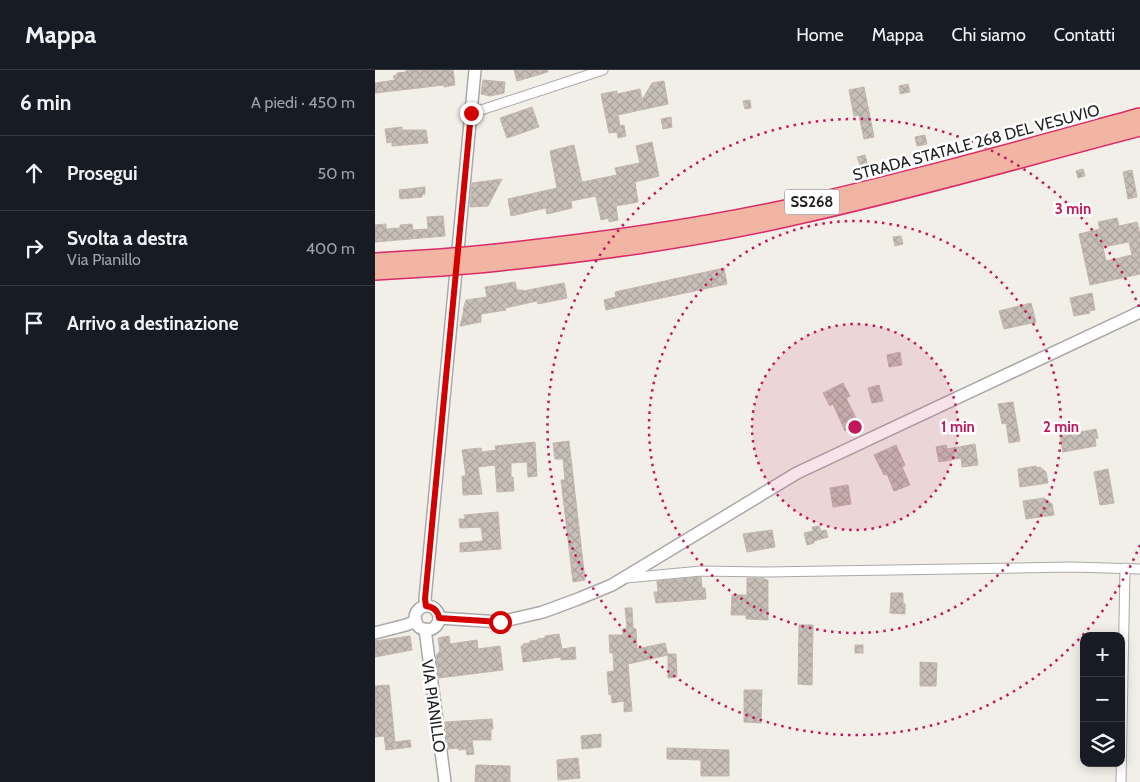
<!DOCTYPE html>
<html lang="it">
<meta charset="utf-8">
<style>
:root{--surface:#171b24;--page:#20242c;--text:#f1f3f6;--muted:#9ea1a6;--line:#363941}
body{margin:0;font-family:Cabin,sans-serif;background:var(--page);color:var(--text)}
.controls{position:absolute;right:15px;bottom:15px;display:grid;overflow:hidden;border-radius:10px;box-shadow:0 2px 12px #0003}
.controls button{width:45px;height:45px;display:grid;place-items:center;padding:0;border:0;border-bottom:1px solid var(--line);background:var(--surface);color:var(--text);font:25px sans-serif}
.stop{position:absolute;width:15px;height:15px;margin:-11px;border:4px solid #d40000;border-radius:50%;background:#fff}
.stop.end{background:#d40000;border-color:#fff;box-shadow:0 1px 5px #0008}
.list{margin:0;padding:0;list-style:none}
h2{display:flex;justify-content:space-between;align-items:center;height:65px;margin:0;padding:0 20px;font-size:21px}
h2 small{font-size:16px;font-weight:400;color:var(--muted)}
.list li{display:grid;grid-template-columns:32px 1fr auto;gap:15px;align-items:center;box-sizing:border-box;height:75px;padding:0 20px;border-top:1px solid var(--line)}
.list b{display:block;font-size:19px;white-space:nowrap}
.list p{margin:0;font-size:16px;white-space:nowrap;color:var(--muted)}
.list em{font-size:16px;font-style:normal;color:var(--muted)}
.icon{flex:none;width:28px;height:28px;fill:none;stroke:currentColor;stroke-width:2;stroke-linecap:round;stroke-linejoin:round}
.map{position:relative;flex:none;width:765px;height:712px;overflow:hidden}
header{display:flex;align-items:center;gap:30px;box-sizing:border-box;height:70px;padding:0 25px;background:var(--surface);border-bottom:1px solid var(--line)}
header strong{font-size:24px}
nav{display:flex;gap:28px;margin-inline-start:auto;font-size:18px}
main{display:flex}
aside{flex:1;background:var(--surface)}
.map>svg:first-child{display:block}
.building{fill:url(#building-cross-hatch);stroke:#c4b6ab;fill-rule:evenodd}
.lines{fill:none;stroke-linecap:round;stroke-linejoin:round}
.minor-casing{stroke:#a9a9a9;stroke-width:11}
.tertiary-casing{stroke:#a9a9a9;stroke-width:14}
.trunk-casing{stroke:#dc2a67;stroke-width:18}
.minor{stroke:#fff;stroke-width:9}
.tertiary{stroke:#fff;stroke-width:11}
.trunk{stroke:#f2b4a3;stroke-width:15}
.trunk-bridge-casing{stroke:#dc2a67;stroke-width:18;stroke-linecap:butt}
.trunk-bridge{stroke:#f2b4a3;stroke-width:15}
.route{stroke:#d40000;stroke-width:6}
.ring{fill:none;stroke:#c2185b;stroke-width:2.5;stroke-dasharray:2.5 5}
.labels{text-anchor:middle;stroke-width:5;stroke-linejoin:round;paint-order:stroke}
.shield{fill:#fff;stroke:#646464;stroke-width:1}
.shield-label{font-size:15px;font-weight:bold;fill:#222}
.street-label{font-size:16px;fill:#222;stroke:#fff}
.centre{fill:#c2185b;stroke:#fff;stroke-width:2.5}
.ring-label{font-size:15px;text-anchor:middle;font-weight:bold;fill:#c2185b;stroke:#fff;stroke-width:5;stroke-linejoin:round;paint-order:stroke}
</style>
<header>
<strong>Mappa</strong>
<nav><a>Home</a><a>Mappa</a><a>Chi siamo</a><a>Contatti</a></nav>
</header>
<main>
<aside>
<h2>6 min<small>A piedi · 450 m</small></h2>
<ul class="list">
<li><svg class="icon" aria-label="ahead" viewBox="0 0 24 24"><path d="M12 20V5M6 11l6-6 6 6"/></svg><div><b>Prosegui</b></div><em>50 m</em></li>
<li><svg class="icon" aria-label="right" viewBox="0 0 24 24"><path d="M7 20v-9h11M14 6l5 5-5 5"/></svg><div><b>Svolta a destra</b><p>Via Pianillo</p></div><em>400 m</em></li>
<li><svg class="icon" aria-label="arrive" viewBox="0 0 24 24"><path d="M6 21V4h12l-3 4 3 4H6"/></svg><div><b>Arrivo a destinazione</b></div></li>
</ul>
</aside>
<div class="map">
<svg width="765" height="712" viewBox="0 0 765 712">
<defs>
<pattern id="building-cross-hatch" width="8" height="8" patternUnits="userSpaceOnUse" patternTransform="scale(1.25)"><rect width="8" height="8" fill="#c7bfb8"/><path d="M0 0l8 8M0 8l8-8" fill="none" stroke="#aba49e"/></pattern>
</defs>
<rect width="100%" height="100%" fill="#f2efe9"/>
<g class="building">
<path d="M31,0H78L80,15L69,17V15L0,23V13L20,10L18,6L22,5V3L31,2Z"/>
<path d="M139,0H172L173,2L142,11Z"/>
<path d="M108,10L130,12L129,23L115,26L106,24Z"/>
<path d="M289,11L293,34L243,45L245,56L249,55L251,66L243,68L242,62L234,63L226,24L242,21V24L265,19L267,30L277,13Z"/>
<path d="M533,14L535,22L525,24L524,16Z"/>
<path d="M489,17L499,67L489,69L484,45L479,46L474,20Z"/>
<path d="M375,30L376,38L370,39L368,31Z"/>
<path d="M157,37L164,57L132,68L125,48Z"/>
<path d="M296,47L297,57L288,59L286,49Z"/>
<path d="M27,57V60H51L53,73L17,76V72L12,73L10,59Z"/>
<path d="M550,65L552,74L542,76L540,67Z"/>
<path d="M277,72L284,106L260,112L263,132L241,136L243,150L234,152V148L226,150L221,126L196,131L197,138L172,144L171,138L136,146L133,129L182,118L175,81L199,75L207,112L242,105L240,98L265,93L261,76Z"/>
<path d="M490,85L492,93L485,95L482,87Z"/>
<path d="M708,99L710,106L703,108L701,101Z"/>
<path d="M757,100L762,127L753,129L748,102Z"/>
<path d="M127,109L113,136L95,137L97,113Z"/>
<path d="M50,117V124L47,125V127L25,129L24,120Z"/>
<path d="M68,146L70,166L0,172V155L11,154V159L25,158V155L37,154L38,160L53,159L52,147Z"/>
<path d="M742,148L744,156L762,152L765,164V204L715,215L704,164L725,159L723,152ZM754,172L757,185L731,191L728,177Z"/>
<path d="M526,166L528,174L520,176L518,167Z"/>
<path d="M349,198L352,214L231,240L229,230L241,227L240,222Z"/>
<path d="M140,212L142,220H148V221L189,213L192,228L163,234L162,231L130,238L131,240L106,244V252L85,256L89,240H88L91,230L112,227L110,217Z"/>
<path d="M717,223L720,240L714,241L715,243L699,246L695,228Z"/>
<path d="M656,233L661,252L629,259L624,241Z"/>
<path d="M525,282L527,295L514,297L512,285Z"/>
<path d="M468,313L475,326L471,328L484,354L470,361L458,334L455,336L448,323Z"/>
<path d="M504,315L508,331L497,333L493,318Z"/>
<path d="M638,332L645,371L634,373L631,353L627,354L623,334Z"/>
<path d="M721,359L723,368L720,369L721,376L688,382L685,366Z"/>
<path d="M194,371L210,510L198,512L186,410H190L188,389H180L178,373Z"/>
<path d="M160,372L162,406L153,407L152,392L136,393V407H138L139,421L122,422L120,395L103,397L107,424L88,425L87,406H91L87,380L106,378L107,382L121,380L120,376Z"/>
<path d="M600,374L603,395L587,397L586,388L564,392L561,377L571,375L572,379Z"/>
<path d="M521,375L530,395L527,397L535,415L519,421L512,404L509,405L499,385Z"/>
<path d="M661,396L662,398L665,397L671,402L673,413L645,417L643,399Z"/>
<path d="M733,399L739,433L725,435L719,402Z"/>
<path d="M473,415L476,434L458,437L455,418Z"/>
<path d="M669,428L677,434L679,445L651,449L648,431Z"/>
<path d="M123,442L126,479L85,482V473L108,471L106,457L85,458L84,449H90L89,445Z"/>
<path d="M444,456L446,461L451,460L453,467L439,471V473L432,475L429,463L438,461L437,457Z"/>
<path d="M397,460L400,477L372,482L368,464Z"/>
<path d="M326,507L327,518H330L331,529L281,533L279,522H283L282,511Z"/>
<path d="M372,508H389V509L393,510V550L371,549V545H356L357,525H372Z"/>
<path d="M516,523H528V533L530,534V544L515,543Z"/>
<path d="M250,538H257L258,558L261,559L262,579L290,573L293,585L253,594L257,641L249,642V631L237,633L236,624L234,625L232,602L239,601L238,583H235L234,565H248L247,559L252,558Z"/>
<path d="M424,555H438L437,615L423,614Z"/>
<path d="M184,564L187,579L200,577L201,589L186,590V587L148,592L146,576H148V574L155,573V571L163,570V569L170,568V566Z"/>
<path d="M35,566L37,580L0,587V571Z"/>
<path d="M74,566L75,574L102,570L103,579L125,576L128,600L64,608L61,586L65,581L63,568Z"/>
<rect x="480" y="575" width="8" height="8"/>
<path d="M293,584H301L302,607L293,608Z"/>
<path d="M545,592L562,593L561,616H545Z"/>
<path d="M14,615L20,672L35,670L36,677L11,680L9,666L0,667V616Z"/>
<path d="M369,620H387L386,653L369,652Z"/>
<path d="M117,649L118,659H116V670H97L99,684L92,685L91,679L84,680L83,678L73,679L70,652Z"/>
<path d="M226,664V677L207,679L206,666Z"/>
<path d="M292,678L354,680V706H326V690L292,689Z"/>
<path d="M203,688L205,708L183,710L182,690Z"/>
<path d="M101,695L135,696V712H100Z"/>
</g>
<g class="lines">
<defs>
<g id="minor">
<path d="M97,43L228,0"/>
<path d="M251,508L326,501L391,502L697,497L765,499"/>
<path d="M746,712L750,498"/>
</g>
<g id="tertiary">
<path d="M51,536L50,529L100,0"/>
<circle cx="52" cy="548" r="12"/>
<path d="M64,548L125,552L168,542L203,529L237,515L422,403L765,242"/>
<path d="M50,559L70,712"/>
<path d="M0,563L31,555L41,551"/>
</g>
<g id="trunk">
<path d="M102,184C210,173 318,159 424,135C539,109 652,77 765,46"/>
<path d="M0,191L66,187"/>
<path d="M103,195C212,184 321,170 428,145C541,120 653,87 765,58"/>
<path d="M0,202L66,198"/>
</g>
</defs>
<use href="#minor" class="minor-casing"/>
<use href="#tertiary" class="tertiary-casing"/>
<use href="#trunk" class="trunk-casing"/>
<use href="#minor" class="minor"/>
<use href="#tertiary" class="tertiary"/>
<use href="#trunk" class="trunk"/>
<defs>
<g id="trunk-bridge">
<path d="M66,187L102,184"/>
<path d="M66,198L103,195"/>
</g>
</defs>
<use href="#trunk-bridge" class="trunk-bridge-casing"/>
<use href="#trunk-bridge" class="trunk-bridge"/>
</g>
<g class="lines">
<path class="route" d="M96,43L50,529L51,536C59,537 63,541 64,548L125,552"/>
</g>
<circle cx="480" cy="357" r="103" fill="#c2185b" fill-opacity=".12"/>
<g class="ring">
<circle cx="480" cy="357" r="103"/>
<circle cx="480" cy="357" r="206"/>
<path d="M765 475A308 308 0 1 1 765 239"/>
</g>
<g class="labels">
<rect class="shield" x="409.5" y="119.5" width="55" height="25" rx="4"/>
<g class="shield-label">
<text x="437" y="137">SS268</text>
</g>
<g class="street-label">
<text transform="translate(601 72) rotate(-15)" y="6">STRADA STATALE 268 DEL VESUVIO</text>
<text transform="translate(59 636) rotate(82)" y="6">VIA PIANILLO</text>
</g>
</g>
<circle cx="480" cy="357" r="8" class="centre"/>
<g class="ring-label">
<text x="698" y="144">3 min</text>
<text x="583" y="362">1 min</text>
<text x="686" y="362">2 min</text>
</g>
</svg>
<div class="controls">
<button>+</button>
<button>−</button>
<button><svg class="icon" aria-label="layers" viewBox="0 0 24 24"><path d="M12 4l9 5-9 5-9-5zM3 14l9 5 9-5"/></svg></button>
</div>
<div class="stop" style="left:125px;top:552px"></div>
<div class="stop end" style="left:96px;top:43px"></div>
</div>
</main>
